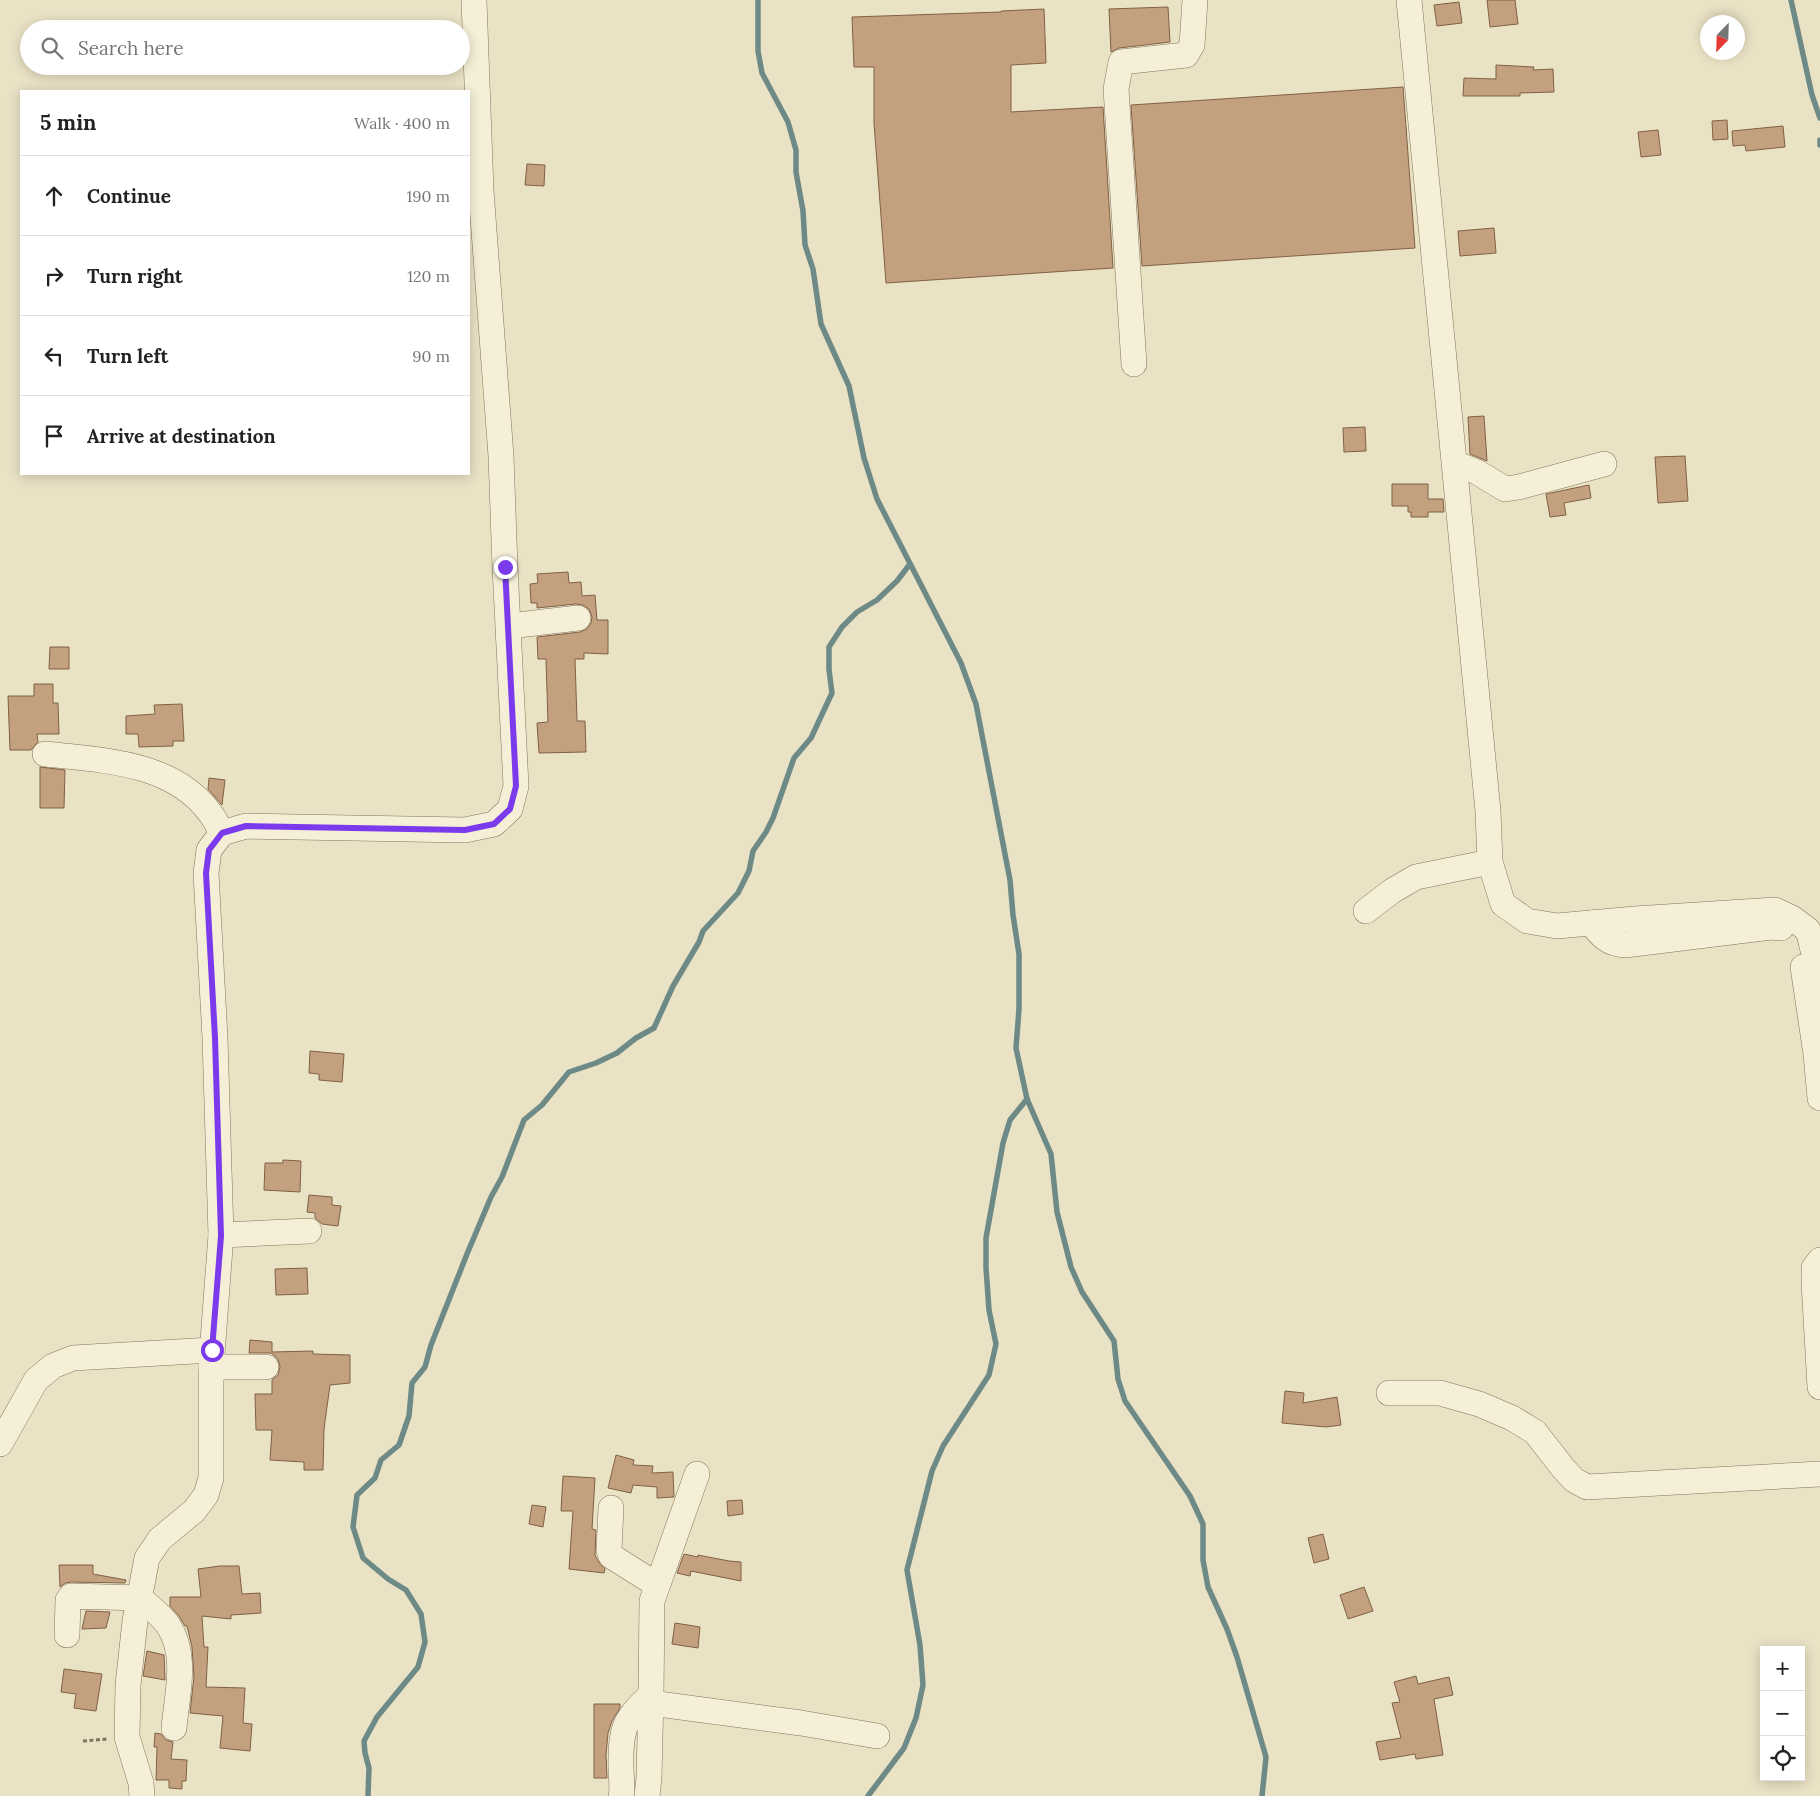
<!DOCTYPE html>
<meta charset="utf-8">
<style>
:root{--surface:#fff;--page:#f2f2f2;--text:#222;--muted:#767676;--line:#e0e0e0}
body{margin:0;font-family:Lora,serif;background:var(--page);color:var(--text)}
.controls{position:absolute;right:15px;bottom:15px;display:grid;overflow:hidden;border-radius:0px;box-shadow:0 2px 12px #0003}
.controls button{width:45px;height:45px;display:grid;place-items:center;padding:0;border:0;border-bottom:1px solid var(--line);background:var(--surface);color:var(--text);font:25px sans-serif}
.compass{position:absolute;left:1700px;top:15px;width:45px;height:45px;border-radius:50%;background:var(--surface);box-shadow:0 2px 12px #0003;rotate:203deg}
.stop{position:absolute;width:15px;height:15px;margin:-11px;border:4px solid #7c3aed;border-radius:50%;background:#fff}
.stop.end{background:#7c3aed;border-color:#fff;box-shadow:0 1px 5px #0008}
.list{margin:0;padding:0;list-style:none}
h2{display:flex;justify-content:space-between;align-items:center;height:65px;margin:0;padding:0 20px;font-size:21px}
h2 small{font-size:16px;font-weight:400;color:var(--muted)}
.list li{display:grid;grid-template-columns:32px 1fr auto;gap:15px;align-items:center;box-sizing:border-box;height:80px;padding:0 20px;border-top:1px solid var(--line)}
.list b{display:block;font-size:19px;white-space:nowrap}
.list em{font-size:16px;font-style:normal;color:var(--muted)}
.icon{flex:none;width:28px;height:28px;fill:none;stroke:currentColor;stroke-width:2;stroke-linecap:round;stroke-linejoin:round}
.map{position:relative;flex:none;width:1820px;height:1796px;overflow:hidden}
.search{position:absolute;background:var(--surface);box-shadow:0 2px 12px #0003;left:20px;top:20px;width:450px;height:55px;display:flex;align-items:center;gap:12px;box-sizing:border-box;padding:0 18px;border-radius:28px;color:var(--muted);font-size:19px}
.panel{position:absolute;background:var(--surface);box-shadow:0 2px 12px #0003;left:20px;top:90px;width:450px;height:385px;border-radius:0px}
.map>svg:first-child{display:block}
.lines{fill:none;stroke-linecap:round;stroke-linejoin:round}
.stream{stroke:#6e8a86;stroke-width:5.5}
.building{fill:#c4a17e;stroke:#7f6145}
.minor-casing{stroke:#83745d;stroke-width:26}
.path{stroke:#83745d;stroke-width:3;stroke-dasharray:4 2.5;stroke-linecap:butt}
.minor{stroke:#f5efd7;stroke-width:25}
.route{stroke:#7c3aed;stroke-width:6}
</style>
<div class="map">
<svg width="1820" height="1796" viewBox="0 0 1820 1796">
<rect width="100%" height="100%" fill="#eae2c5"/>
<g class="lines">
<g class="stream">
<path d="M758,0V51L762,73L788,122L796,150V172L803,211L805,245L813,269L821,324L849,386L864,458L877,499L961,663L976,704L1010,880L1013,915L1019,954V1009L1016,1048L1027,1099L1051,1154L1057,1212L1071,1267L1082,1292L1114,1341L1118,1379L1125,1401L1190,1496L1203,1524V1560L1208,1587L1227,1629L1237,1657L1266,1757L1262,1796"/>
<path d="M1791,0L1812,95L1820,118"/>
<path d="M1820,140V145"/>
<path d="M368,1796L369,1768L365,1753L364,1741L377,1717L418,1667L425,1642L421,1614L406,1590L388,1579L363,1558L353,1527L357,1495L375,1478L381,1460L399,1445L409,1416L412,1383L425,1367L431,1345L467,1254L491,1197L502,1177L524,1120L542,1105L569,1072L596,1063L617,1053L636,1038L654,1028L673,986L699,942L703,931L738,893L749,871L753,851L766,832L773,818L794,758L811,738L832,693L829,670V647L842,627L857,612L877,600L897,581L910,564"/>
<path d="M868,1796L904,1748L916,1718L923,1685L920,1645L907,1570L932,1471L943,1446L989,1375L996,1344L989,1310L986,1268V1238L1003,1143L1010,1120L1027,1099"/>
</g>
</g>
<g class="building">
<path d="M1487,0H1515L1518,24L1490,27Z"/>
<path d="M1459,2L1462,23L1437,26L1434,5Z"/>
<path d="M1168,7L1170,42L1119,48L1111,52L1109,9Z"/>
<path d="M1044,9L1046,63L1011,65V112L1103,107L1113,268L886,283L874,123V67H854L852,17L1001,12V11Z"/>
<path d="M1496,65L1534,67L1533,70L1553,69L1554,92L1520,93V96H1463L1464,78L1496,79Z"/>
<path d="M1403,87L1415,248L1142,266L1131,105Z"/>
<path d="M1727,120L1728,139L1713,140L1712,121Z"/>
<path d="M1783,126L1785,147L1746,151L1745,145L1733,146L1732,131Z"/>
<path d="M1658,130L1661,155L1641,157L1638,132Z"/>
<path d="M527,164L545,165L544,186L525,185Z"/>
<path d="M1494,228L1496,253L1460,256L1458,231Z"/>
<path d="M1484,416L1487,461L1470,454L1468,417Z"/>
<path d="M1365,427L1366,451L1344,452L1343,428Z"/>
<path d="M1685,456L1688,501L1658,503L1655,457Z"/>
<path d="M1392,484H1428V499H1443L1444,512H1428V517H1411V512H1408V506H1392Z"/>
<path d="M1589,485L1591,498L1564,503L1566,515L1550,517L1546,494Z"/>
<path d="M568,572L569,583L581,582L582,596L595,595L597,620H608V654L584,653V659H575L577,721H585L586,752L539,753L537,723L548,722L546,659H538L537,637L580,632L587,629L591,623L592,617L589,609L583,605L576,604L537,608V603H531L530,584L538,583L537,574Z"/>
<path d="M50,647H69V669H49Z"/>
<path d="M34,684H53V703H58L59,734H37L38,742L31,750H10L8,696H34Z"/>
<path d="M182,704L184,741H173V746L139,747L138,734H126V716L155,714L154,705Z"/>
<path d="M40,767L65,770L64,808H40Z"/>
<path d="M209,778L225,780L222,805L208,789Z"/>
<path d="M310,1051L344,1054L342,1082L319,1080V1074L309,1073Z"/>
<path d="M283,1160L301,1161L300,1192L264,1190L265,1163H283Z"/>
<path d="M309,1195L332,1197V1205L341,1206L338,1226L322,1224L315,1218V1213L307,1212Z"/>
<path d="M307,1268L308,1294L276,1295L275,1269Z"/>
<path d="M250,1340L272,1342V1352L313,1351V1354L350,1355V1383L330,1385L324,1429L323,1470H304V1462L270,1460L272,1430H256L255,1394H272V1380L278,1375L280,1367L278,1359L271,1353H249Z"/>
<path d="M1285,1391L1304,1393L1303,1403L1337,1397L1341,1425L1326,1427L1282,1423Z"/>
<path d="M616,1455L634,1460L633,1465L653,1466L652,1473L673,1472L674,1497L657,1498V1487L633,1485L631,1493L608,1488Z"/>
<path d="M563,1476L595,1478L592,1529L596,1530L595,1555L598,1561L605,1569L604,1573L569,1569L573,1511H561Z"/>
<path d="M742,1500L743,1514L728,1516L727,1501Z"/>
<path d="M532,1505L546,1507L543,1527L529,1524Z"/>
<path d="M1323,1534L1329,1559L1314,1563L1308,1538Z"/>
<path d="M684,1554L698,1557V1555L729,1561L741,1562V1581L691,1571L690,1576L677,1573Z"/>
<path d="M59,1565H93V1574L126,1580L125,1583L71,1582L65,1583L60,1587Z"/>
<path d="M220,1566H239L242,1594L260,1593L261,1613L231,1615V1619L202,1616L204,1647H208L206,1687L245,1688L243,1723L252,1724L250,1751L220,1748L223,1716L190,1713L194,1676L192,1647L187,1626H185L179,1616L170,1606V1597H201L198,1569Z"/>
<path d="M1364,1587L1373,1611L1348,1619L1340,1595Z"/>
<path d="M86,1611L110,1612L106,1628L82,1629Z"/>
<path d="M675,1623L700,1627L698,1648L672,1644Z"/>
<path d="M147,1651L164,1655L165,1680L143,1676Z"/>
<path d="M64,1669L102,1674L96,1711L74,1708L76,1694L61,1692Z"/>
<path d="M1416,1676L1418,1684L1449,1677L1453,1695L1434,1699L1443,1755L1416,1759L1415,1754L1380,1760L1376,1742L1401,1738L1392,1703L1400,1702L1394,1682Z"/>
<path d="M594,1704H620V1708L612,1721L608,1733L606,1755L607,1778H594Z"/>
<path d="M155,1733L161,1734L166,1740L173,1742L171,1759L187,1760L186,1781H182V1789L169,1788V1780H156L157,1747H154Z"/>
</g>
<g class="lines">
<defs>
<g id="minor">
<path d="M1409,0L1488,811L1490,862L1503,904L1527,921L1557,926L1635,919L1775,910L1792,918L1808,930L1816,962L1820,988"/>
<path d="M1134,364L1116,89L1121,62L1186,55L1192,45L1195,0"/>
<path d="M1455,463L1477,472L1505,489L1519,487L1604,464"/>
<path d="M509,626L578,618"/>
<path d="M45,754C102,760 173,762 210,813C215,819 218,826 222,833"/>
<path d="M1366,911L1392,891L1416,877L1490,862"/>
<path d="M1591,923C1601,936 1608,944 1625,945L1771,927L1781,928"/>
<path d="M1803,967L1816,1054L1820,1098"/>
<path d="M221,1235L309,1231"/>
<path d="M1820,1260L1814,1268V1282L1820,1387"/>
<path d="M211,1367H266"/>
<path d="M1389,1393H1440L1479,1404L1512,1418L1535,1432L1563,1468L1574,1480L1587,1487L1820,1474"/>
<path d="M0,1444L36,1380L53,1366L73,1358L212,1350"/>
<path d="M611,1508L609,1550L611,1556L657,1585"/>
<path d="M67,1635L68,1600L71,1596L140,1598C149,1606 161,1615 168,1625C188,1655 177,1694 174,1728"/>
<path d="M651,1703L801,1723L877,1736"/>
<path d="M142,1796L141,1783L127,1737L128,1685L135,1621L147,1558L160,1539L194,1511L206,1495L211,1478V1367L221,1235L215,1038L206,873L209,850L222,833L246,826L465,830L494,824L510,809L516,786L505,567L501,456L481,191L474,0"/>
<path d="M621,1796C623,1788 621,1777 621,1768C620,1732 623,1719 651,1695"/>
<path d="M647,1796L649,1778L651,1695L652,1601L697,1474"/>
</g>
</defs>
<use href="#minor" class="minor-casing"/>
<path class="path" d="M83,1741L107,1739"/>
<use href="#minor" class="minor"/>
</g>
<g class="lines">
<path class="route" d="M212,1350L221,1236L215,1038L206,873L209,850L222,833L246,826L465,830L494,824L510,809L516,786L505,567"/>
</g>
</svg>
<div class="controls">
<button>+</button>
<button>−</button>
<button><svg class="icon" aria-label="locate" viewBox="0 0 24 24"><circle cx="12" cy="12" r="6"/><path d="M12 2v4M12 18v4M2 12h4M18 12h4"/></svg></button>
</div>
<svg class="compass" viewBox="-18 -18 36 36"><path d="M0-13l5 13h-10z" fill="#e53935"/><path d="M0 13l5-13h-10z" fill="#767676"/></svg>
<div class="stop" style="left:212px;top:1350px"></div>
<div class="stop end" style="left:505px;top:567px"></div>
<div class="search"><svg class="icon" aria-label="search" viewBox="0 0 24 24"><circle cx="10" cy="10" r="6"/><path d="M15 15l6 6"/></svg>Search here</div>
<section class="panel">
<h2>5 min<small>Walk · 400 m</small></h2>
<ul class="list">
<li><svg class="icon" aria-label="ahead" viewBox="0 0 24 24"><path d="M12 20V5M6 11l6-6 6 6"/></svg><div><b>Continue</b></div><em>190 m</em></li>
<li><svg class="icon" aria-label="right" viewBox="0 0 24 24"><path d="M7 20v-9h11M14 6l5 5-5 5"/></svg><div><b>Turn right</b></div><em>120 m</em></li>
<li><svg class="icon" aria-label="left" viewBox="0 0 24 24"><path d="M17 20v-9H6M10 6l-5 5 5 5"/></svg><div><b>Turn left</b></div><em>90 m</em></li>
<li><svg class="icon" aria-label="arrive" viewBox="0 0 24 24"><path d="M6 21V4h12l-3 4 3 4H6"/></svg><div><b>Arrive at destination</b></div></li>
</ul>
</section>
</div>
